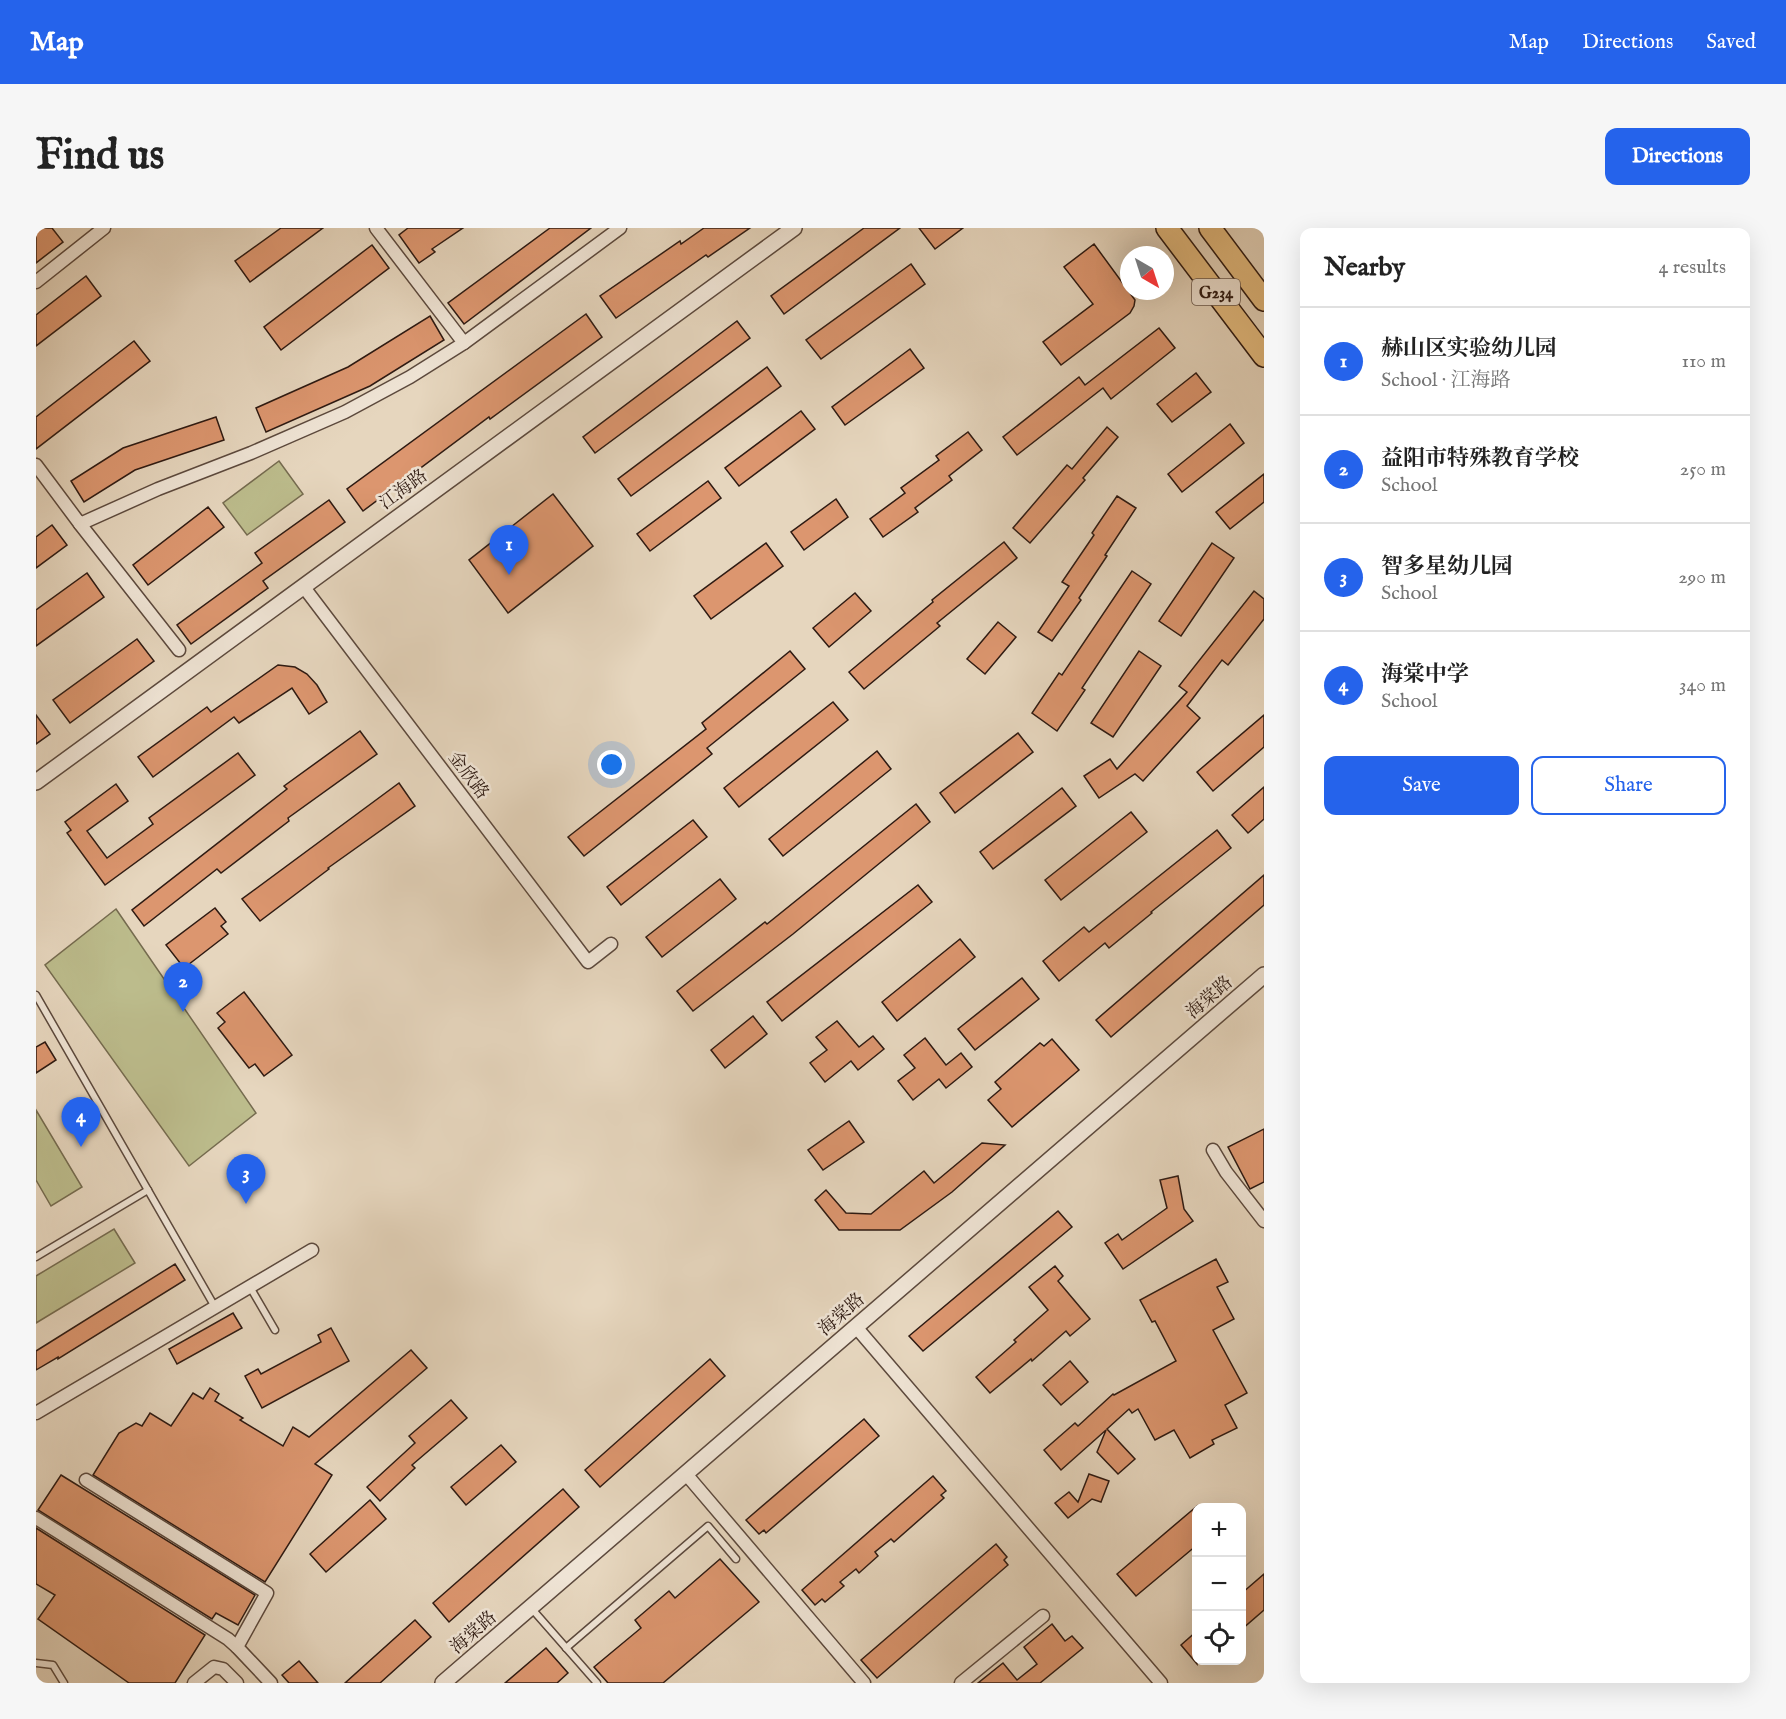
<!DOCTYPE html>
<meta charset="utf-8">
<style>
:root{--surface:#fff;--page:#f6f6f6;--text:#222;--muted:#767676;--line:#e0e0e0;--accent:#2563eb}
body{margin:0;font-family:"IM FELL English","Noto Serif SC",serif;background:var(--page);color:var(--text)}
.controls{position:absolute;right:18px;bottom:18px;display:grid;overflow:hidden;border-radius:12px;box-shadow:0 6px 24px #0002}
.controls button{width:54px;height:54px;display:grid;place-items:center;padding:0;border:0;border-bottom:2px solid var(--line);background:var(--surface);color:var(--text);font:30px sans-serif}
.compass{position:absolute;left:1084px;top:18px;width:54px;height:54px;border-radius:50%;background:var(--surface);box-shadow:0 6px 24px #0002;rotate:141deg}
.you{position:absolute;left:576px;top:537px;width:21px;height:21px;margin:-15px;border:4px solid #fff;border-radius:50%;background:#1a73e8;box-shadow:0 0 0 9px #1a73e833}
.badge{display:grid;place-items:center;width:39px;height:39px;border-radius:50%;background:var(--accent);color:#fff;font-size:20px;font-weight:700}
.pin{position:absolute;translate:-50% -50px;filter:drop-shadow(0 2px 3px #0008)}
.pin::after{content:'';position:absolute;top:32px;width:21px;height:18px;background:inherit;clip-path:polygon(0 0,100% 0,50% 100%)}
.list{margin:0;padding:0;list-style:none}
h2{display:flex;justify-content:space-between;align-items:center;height:78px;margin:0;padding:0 24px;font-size:26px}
h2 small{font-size:20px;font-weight:400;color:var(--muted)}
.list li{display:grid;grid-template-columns:39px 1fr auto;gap:18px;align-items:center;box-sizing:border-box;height:108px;padding:0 24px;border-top:2px solid var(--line)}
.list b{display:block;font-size:22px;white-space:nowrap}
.list p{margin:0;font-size:20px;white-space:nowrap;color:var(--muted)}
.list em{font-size:20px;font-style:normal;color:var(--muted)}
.actions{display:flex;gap:12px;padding:18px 24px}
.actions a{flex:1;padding:14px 0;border:2px solid var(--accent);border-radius:12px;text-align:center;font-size:21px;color:var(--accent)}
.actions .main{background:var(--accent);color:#fff}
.icon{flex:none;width:33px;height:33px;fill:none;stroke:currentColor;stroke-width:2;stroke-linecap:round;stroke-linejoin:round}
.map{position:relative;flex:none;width:1228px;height:1455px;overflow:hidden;border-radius:12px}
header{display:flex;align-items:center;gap:36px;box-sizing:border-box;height:84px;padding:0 30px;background:var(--accent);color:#fff}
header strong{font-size:28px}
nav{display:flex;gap:33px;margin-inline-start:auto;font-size:21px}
.intro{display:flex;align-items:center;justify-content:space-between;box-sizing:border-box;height:144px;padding:0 36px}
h1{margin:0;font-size:42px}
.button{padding:15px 27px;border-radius:12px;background:var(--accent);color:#fff;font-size:21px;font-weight:700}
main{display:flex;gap:36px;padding:0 36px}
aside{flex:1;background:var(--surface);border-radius:12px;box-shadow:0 6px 24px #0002}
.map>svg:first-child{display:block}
.green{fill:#bcbc8c;stroke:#756b4f;stroke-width:1.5}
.building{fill:#dc966f;stroke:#2e1a12;stroke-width:1.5}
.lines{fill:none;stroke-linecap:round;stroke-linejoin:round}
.service-casing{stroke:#5c493d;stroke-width:9}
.minor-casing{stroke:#5c493d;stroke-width:15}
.tertiary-casing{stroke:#5c493d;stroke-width:18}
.trunk-casing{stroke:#2e1a12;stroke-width:24}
.service{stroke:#efe4d5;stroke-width:6}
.minor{stroke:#efe4d5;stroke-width:12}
.tertiary{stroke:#efe4d5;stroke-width:15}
.trunk{stroke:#e3bb7f;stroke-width:21}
.labels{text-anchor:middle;stroke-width:5;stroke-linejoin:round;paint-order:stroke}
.shield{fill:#efe4d5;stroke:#68574c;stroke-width:1.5}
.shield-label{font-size:16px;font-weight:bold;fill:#2e1a12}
.street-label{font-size:18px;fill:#2e1a12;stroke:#efe4d5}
</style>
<header>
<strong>Map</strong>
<nav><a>Map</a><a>Directions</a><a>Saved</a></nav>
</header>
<div class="intro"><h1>Find us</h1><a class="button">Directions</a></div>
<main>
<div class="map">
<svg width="1228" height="1455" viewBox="0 0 1228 1455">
<rect width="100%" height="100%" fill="#e6d6be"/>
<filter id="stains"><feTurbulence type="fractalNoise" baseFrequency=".00333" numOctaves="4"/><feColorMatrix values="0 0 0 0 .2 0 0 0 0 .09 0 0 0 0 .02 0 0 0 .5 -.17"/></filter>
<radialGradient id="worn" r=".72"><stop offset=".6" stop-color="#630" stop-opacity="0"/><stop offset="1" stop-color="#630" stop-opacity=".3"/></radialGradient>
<g class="green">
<path d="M243,233L267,266L211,307L187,275Z"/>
<path d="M80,681L220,885L153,938L9,737Z"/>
<path d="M0,882L46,959L15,978L0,952Z"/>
<path d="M78,1001L99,1035L0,1095V1048Z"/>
</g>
<g class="building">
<path d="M4,0H16L27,14L0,35V3Z"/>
<path d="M245,0H287L214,54L199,33Z"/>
<path d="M372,0H427L396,21L399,24L383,35L363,7Z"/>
<path d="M514,0H555L428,96L412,75Z"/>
<path d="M668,0H714L672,29L670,27L580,90L564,68L644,13L645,16Z"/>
<path d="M828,0H864L748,86L735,68Z"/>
<path d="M883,0H927L899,21Z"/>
<path d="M1058,16L1099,72L1098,78L1094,85L1025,137L1007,114L1057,76L1028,39Z"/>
<path d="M336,17L353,40L245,122L228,99Z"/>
<path d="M875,36L889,56L785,131L770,112Z"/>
<path d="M50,48L65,68L0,118V87Z"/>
<path d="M550,86L566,109L454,191L453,189L327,283L311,261Z"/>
<path d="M394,88L408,112L334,158L230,204L220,180L312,139Z"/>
<path d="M701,93L714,110L559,225L547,209Z"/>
<path d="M1123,100L1139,120L1075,171L1067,160L981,227L967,209L1043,149L1049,157Z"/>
<path d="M98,113L114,133L0,221V189Z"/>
<path d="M874,121L888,140L809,197L796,179Z"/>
<path d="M731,139L745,158L595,268L582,251Z"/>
<path d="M1160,145L1175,164L1136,194L1121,176Z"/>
<path d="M765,183L779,201L703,258L689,240Z"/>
<path d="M180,189L188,212L99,242L48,274L35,253L87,220Z"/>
<path d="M1194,196L1208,215L1146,264L1132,246Z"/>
<path d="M1071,199L1082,209L1047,250L1049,252L994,315L977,300L1031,237L1036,241Z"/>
<path d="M932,204L946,222L913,248L916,252L879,280L882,284L847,309L834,291L869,265L865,260L903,232L900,228Z"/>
<path d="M1228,246V274L1194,301L1180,284Z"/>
<path d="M672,253L685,270L614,323L601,306Z"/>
<path d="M517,266L557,318L472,385L433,332Z"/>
<path d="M1081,268L1100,280L1069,327L1071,328L1043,370L1045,372L1016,413L1002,404L1033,358L1026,354L1058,307L1056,305Z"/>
<path d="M800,271L812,289L768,322L755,304Z"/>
<path d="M293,272L309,294L227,353L232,360L155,416L141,397L226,335L219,325Z"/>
<path d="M172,279L188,299L112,357L97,337Z"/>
<path d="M16,297L31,317L0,340V309Z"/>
<path d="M968,314L981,330L901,395L904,398L828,461L813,444L897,374L896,372Z"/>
<path d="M730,315L747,338L675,391L658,368Z"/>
<path d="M1176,315L1198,330L1145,408L1123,393Z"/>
<path d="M1096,343L1115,356L1046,460L1049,462L1021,503L996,485L1023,445L1026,447Z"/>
<path d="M51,345L68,369L0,418V382Z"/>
<path d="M1218,363L1228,371V391L1192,437L1186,432L1151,478L1164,490L1107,553L1099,546L1063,570L1048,548L1074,531L1081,541L1151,464L1143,458Z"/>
<path d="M819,365L835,383L793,419L777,400Z"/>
<path d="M962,394L980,409L949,446L931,431Z"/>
<path d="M101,411L118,433L34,495L17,472Z"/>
<path d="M754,423L769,441L671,520L676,526L548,628L532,609L670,501L666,495Z"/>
<path d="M1103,423L1125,438L1077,509L1055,495Z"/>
<path d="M242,437L259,439L271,446L281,457L291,474L273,486L256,460L203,495L198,489L117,549L102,529L171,479L175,484Z"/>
<path d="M797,474L812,492L703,579L688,560Z"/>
<path d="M0,487L14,506L0,516Z"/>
<path d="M1228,487V519L1177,563L1161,544Z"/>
<path d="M324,503L341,526L252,590L253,593L185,645L181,641L108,698L96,682L251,561L248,558Z"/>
<path d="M982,505L997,524L919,585L904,565Z"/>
<path d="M841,523L855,541L747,628L733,611Z"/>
<path d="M202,525L219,547L69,657L31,605L35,602L29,594L80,556L92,573L51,603L71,630L117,596L113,590Z"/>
<path d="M363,555L379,578L292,640L293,641L224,693L206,671Z"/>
<path d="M1228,559V591L1212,605L1196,587Z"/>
<path d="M1026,560L1040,578L957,641L944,624Z"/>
<path d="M880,576L894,594L757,706L657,783L641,763L729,694L731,696Z"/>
<path d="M1095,584L1111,604L1025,672L1009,652Z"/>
<path d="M657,592L671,609L585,677L571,659Z"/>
<path d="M1181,602L1195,620L1115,684L1116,685L1073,720L1069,715L1023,753L1007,733L1048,699L1053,704Z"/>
<path d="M1228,647V677L1075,809L1060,792Z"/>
<path d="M684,651L700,671L626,729L610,709Z"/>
<path d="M882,657L896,674L746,793L731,774Z"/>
<path d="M179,680L190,694L185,698L192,706L148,740L130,717Z"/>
<path d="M924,711L939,729L861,793L846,774Z"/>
<path d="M986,750L1003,771L939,822L922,801Z"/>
<path d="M208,764L256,827L228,848L219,836L213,840L182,800L189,794L181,785Z"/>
<path d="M717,788L731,806L689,840L675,822Z"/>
<path d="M801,793L823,819L837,808L848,821L822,842L815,833L789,854L774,835L791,822L780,809Z"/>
<path d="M889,810L910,837L925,825L936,839L910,860L903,851L877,872L862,853L879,840L868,827Z"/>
<path d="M1016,811L1043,842L976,899L952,872L965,861L959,854L1004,815L1008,818Z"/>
<path d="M9,814L20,832L0,845V819Z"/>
<path d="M813,893L828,914L787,942L772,922Z"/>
<path d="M1228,901V954L1214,961L1192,919Z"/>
<path d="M946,915L969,917L916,964L864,1002H803L779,972L790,962L810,985L835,986L888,943L898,955Z"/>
<path d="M1142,948L1148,981L1157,993L1087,1041L1069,1015L1082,1006L1086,1012L1131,980L1124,952Z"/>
<path d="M1022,983L1036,999L887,1123L873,1108Z"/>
<path d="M1180,1031L1192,1054L1181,1059L1198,1091L1177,1102L1211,1165L1189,1177L1201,1200L1176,1212L1178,1216L1154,1230L1138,1202L1119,1212L1102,1181L1096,1185L1093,1181L1071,1201L1099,1231L1082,1246L1061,1224L1070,1202L1025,1242L1008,1222L1039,1195L1042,1198L1077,1166L1078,1167L1140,1133L1119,1093L1116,1094L1104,1072Z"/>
<path d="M139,1036L149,1052L22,1131V1129L0,1142V1123Z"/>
<path d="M1019,1038L1027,1048L1022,1053L1054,1091L1034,1108L1030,1103L996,1133L995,1131L954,1165L940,1149L980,1114L978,1112L1012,1082L993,1059Z"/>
<path d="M197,1085L206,1100L141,1136L133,1121Z"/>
<path d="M295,1100L313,1133L226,1180L209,1148L222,1141L225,1146L285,1114L282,1107Z"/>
<path d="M375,1122L391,1140L279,1236L296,1247L229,1354L57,1247L83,1205L100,1195L106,1198L114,1185L135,1198L157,1165L167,1171L174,1160L183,1166L179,1173L207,1190L204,1192L247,1218L257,1199L273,1209Z"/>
<path d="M674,1131L689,1148L564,1259L549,1242Z"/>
<path d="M1034,1133L1052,1154L1025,1177L1007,1157Z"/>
<path d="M415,1172L431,1190L376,1237L379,1240L344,1273L331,1259L379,1215L373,1208Z"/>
<path d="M828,1191L843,1208L730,1305L728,1302L723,1306L710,1292Z"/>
<path d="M465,1217L480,1234L430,1277L415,1259Z"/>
<path d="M1053,1246L1073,1253L1065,1274L1056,1271L1032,1290L1019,1275L1033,1264L1042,1274Z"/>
<path d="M25,1247L219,1367L202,1397L180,1385L176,1391L2,1282Z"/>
<path d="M897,1248L910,1263L905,1267L908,1270L858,1314L855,1311L839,1324L842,1328L823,1345L820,1341L804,1354L808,1358L789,1374L786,1371L779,1377L766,1362Z"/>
<path d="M527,1261L543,1279L413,1394L397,1375Z"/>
<path d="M334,1272L350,1291L290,1344L274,1326Z"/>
<path d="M1161,1278V1317L1100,1368L1081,1346Z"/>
<path d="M0,1300L169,1407L139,1455H93L2,1391L19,1367L0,1356Z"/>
<path d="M960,1316L971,1329L968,1332L972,1337L841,1450L825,1432Z"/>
<path d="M684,1331L723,1374L627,1455H572L558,1439L605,1400L599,1392L633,1363L639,1370Z"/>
<path d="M1228,1346V1382L1206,1401V1365Z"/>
<path d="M379,1392L395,1409L344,1455H309Z"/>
<path d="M1016,1396L1029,1413L1036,1408L1047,1420L1004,1455H942L967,1435L981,1452L1001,1436L988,1419Z"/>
<path d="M1161,1403V1436L1145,1417Z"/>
<path d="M510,1420L532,1445L521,1455H469Z"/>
<path d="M263,1433L282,1455H253L246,1447Z"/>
</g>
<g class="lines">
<defs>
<g id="service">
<path d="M0,767L179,1079"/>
<path d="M0,1029L112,962"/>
<path d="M214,1059L239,1102"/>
<path d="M496,1381L561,1455"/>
<path d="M530,1420L672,1298L700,1331"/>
<path d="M0,1435L17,1437L28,1455"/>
</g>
<g id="minor">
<path d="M0,54L68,0"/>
<path d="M428,115L584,0"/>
<path d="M0,237L44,296L122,261L215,225L309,184L374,149L428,115L340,0"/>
<path d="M44,296L143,422"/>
<path d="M267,358L552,734L575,716"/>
<path d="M1177,922L1190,944L1228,993"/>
<path d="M820,1099L1125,1455"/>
<path d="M0,1185L276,1022"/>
<path d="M650,1246L828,1455"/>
<path d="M50,1252L231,1365L201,1419L235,1455"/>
<path d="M0,1290L192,1411L201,1419"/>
<path d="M158,1455L178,1439L187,1441L201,1455"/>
<path d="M925,1455L1007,1388"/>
</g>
<g id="tertiary">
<path d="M0,554L758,0"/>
<path d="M407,1455L1228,747"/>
</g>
<g id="trunk">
<path d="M1131,0L1228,128"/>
<path d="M1174,0L1228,72"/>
</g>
</defs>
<use href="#service" class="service-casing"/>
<use href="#minor" class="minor-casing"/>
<use href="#tertiary" class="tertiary-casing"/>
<use href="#trunk" class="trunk-casing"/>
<use href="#service" class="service"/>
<use href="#minor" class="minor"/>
<use href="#tertiary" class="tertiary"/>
<use href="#trunk" class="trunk"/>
</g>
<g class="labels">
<rect class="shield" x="1156" y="51" width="48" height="26" rx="4.5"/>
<g class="shield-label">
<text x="1180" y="70">G234</text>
</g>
<g class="street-label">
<text transform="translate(367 261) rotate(-36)" y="6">江海路</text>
<text transform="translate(433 547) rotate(53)" y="6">金欣路</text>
<text transform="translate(1173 769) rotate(-41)" y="6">海棠路</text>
<text transform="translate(805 1086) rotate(-41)" y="6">海棠路</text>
<text transform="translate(437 1404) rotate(-41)" y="6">海棠路</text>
</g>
</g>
<rect width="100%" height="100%" filter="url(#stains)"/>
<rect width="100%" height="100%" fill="url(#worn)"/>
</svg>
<div class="controls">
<button>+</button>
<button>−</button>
<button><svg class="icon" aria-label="locate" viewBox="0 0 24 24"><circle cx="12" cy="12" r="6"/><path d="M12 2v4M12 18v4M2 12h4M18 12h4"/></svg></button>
</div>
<svg class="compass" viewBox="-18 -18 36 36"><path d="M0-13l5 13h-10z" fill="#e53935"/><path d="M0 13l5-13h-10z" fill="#767676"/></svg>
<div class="you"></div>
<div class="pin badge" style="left:473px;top:347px">1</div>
<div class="pin badge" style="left:147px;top:784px">2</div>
<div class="pin badge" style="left:210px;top:976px">3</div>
<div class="pin badge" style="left:45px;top:919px">4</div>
</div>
<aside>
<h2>Nearby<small>4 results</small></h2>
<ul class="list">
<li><span class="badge">1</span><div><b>赫山区实验幼儿园</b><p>School · 江海路</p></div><em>110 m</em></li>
<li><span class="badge">2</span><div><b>益阳市特殊教育学校</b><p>School</p></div><em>250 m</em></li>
<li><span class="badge">3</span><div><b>智多星幼儿园</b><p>School</p></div><em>290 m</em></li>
<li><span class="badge">4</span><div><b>海棠中学</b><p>School</p></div><em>340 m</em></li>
</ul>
<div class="actions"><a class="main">Save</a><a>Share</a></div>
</aside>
</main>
